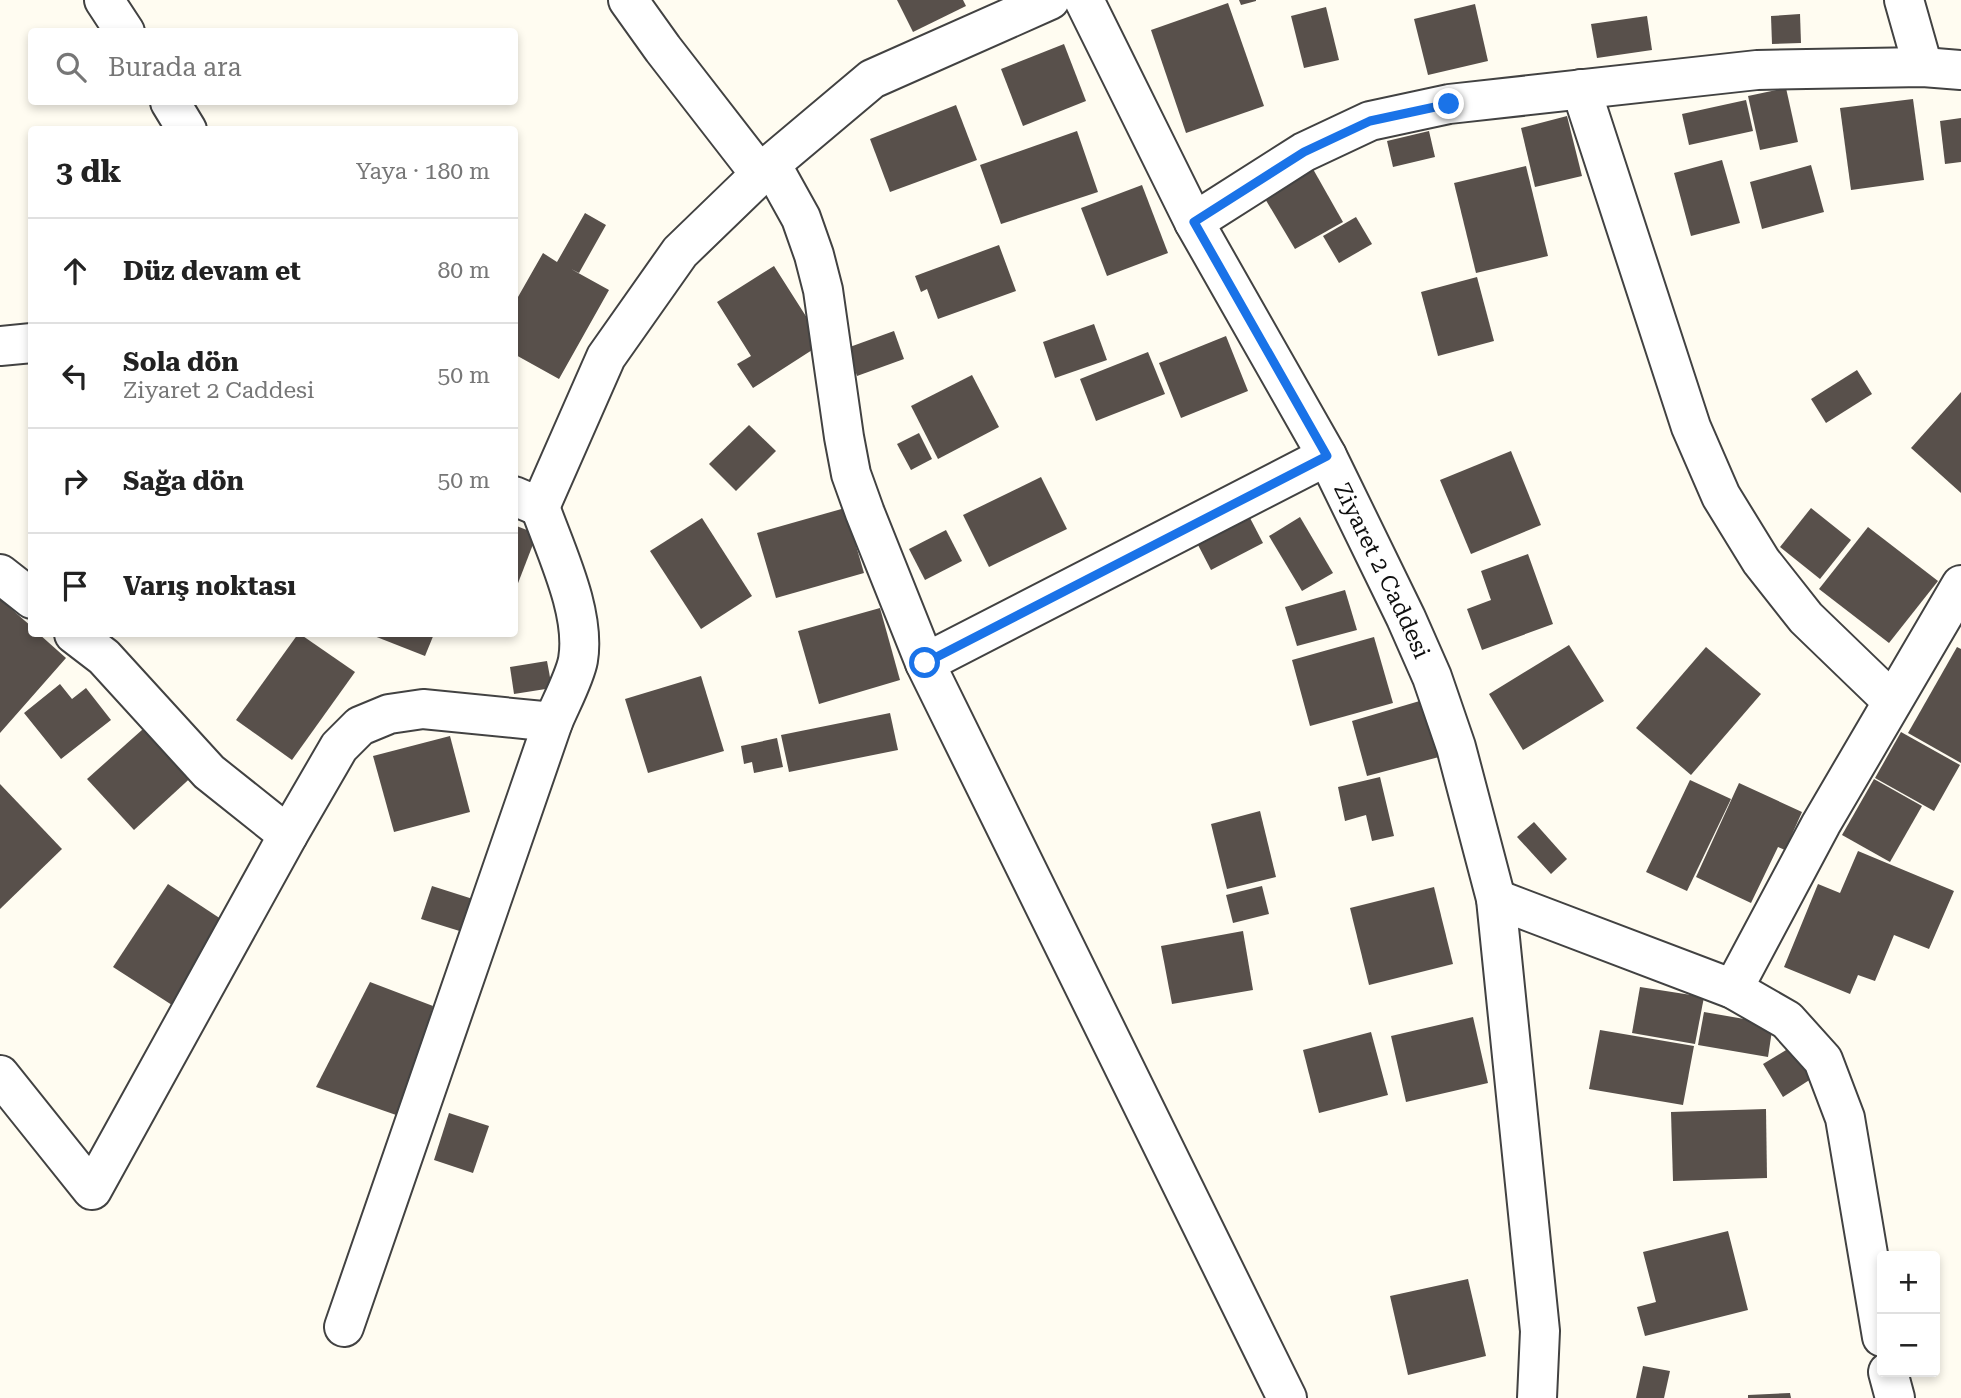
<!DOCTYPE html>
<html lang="tr">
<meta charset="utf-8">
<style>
:root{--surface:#fff;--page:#f6f6f6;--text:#222;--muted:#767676;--line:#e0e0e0}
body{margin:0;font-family:"Roboto Serif",serif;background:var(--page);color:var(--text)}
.controls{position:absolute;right:21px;bottom:21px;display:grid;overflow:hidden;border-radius:7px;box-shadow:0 4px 10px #0003}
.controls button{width:63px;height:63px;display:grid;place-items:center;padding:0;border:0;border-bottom:2px solid var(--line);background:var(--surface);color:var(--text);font:35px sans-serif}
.stop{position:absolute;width:21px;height:21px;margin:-16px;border:5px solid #1a73e8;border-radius:50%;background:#fff}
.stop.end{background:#1a73e8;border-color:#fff;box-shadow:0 2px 7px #0008}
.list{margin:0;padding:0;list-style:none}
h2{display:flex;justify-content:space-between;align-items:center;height:91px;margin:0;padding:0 28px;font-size:30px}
h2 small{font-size:23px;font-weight:400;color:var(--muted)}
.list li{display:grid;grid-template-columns:46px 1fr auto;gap:21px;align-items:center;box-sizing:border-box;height:105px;padding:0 28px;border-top:2px solid var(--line)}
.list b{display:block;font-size:26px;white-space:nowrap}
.list p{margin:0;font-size:23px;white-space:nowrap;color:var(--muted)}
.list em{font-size:23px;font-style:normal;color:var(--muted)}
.icon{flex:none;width:38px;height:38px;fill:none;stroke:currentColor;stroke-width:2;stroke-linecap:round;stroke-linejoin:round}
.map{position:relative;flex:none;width:1961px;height:1398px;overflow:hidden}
.search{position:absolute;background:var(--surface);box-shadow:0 4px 10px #0003;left:28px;top:28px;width:490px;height:77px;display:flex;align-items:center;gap:18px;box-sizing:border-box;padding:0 24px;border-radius:7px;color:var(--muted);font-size:26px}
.panel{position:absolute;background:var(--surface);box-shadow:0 4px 10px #0003;left:28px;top:126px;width:490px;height:511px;border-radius:7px}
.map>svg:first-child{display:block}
.building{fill:#58504b}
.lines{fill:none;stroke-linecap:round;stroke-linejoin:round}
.street-casing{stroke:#424242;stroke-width:42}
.street{stroke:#fff;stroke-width:38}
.route{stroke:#1a73e8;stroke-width:9}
.labels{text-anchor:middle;stroke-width:7;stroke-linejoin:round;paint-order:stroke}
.street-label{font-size:23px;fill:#0f0f0f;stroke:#fff}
</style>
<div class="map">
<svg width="1961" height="1398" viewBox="0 0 1961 1398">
<rect width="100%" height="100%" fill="#fffcf1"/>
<g class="building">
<path d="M897,0H963L966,6L913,32Z"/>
<path d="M1239,0H1256V1L1241,5Z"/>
<path d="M1228,3L1264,106L1186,133L1151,30Z"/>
<path d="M1475,4L1488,61L1428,75L1414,19Z"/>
<path d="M1326,7L1339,60L1304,68L1291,16Z"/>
<path d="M1800,14L1801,43L1772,44L1771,16Z"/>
<path d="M1647,16L1652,50L1597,58L1591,24Z"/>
<path d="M1064,44L1086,101L1023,126L1001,69Z"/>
<path d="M1786,88L1798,142L1760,150L1748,96Z"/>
<path d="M1913,99L1924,180L1851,190L1840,108Z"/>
<path d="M1746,100L1753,131L1689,145L1682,114Z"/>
<path d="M956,105L977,160L890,192L870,139Z"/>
<path d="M1567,116L1582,176L1535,187L1521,128Z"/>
<path d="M1961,118V162L1945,164L1940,121Z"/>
<path d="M1077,131L1098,192L1001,224L980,165Z"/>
<path d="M1429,131L1435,157L1393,167L1387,141Z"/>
<path d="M1722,160L1740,223L1691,236L1674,173Z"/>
<path d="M1811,165L1824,212L1762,229L1750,182Z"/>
<path d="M1526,166L1548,256L1476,273L1454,183Z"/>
<path d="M1313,169L1343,222L1295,249L1264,197Z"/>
<path d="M1142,185L1168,253L1107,276L1081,208Z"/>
<path d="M585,213L606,225L579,273L571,269L609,290L559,379L514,354V304L543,253L557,262Z"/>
<path d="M1356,217L1372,244L1339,263L1323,236Z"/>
<path d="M999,245L1016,291L938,319L927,289L921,292L915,276Z"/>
<path d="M774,266L823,343L753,388L737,364L751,356L717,302Z"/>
<path d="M1477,277L1494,341L1438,356L1421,292Z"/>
<path d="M1094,324L1107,360L1055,378L1043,342Z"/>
<path d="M894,331L904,359L857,376L847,348Z"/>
<path d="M1226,336L1248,391L1181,418L1159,363Z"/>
<path d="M1148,352L1165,394L1096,421L1080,379Z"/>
<path d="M1857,370L1872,394L1826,423L1811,399Z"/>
<path d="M972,375L999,427L938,459L911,406Z"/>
<path d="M1961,392V493L1911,448Z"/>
<path d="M749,425L776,451L736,491L709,464Z"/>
<path d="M919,433L932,459L911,470L897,444Z"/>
<path d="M1511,451L1541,525L1471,554L1440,480Z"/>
<path d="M1041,477L1067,529L989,567L963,515Z"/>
<path d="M845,508L864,573L776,598L757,533Z"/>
<path d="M1811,508L1851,540L1820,579L1780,547Z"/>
<path d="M1249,516L1263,543L1211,570L1197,543Z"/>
<path d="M1300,517L1333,573L1302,591L1269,536Z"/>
<path d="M702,518L752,596L701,629L650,551Z"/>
<path d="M514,525L537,534L515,591H514Z"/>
<path d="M1868,527L1938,581L1889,643L1819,589Z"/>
<path d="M946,530L962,561L925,580L909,549Z"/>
<path d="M1528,554L1553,624L1482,650L1467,609L1491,600L1481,571Z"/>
<path d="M1345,590L1357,630L1297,646L1285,607Z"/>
<path d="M0,599L32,627V634H39L66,658L0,733Z"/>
<path d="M880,608L900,680L819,704L798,631Z"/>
<path d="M298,634H300L355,672L292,760L236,720Z"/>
<path d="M369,634H434L425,656Z"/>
<path d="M1374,637L1393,703L1310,726L1292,660Z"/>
<path d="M1569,645L1604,701L1523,750L1489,694Z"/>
<path d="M1706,647L1761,694L1691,775L1636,728Z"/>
<path d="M1957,647L1961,649V763L1908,733Z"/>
<path d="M547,661L552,688L514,694L510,667Z"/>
<path d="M701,676L724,751L648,773L625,699Z"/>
<path d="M60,684L72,699L86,688L111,720L61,759L24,713Z"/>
<path d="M1423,700L1439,757L1367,776L1352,721Z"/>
<path d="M890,713L898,750L789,772L781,735Z"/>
<path d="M152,721L198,771L134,830L87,779Z"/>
<path d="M1901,732L1960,765L1934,811L1875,778Z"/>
<path d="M450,736L470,812L394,832L373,756Z"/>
<path d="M777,738L783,767L754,773L752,762L744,764L741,746Z"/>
<path d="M1380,777L1394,836L1372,841L1366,815L1345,821L1338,787Z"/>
<path d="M1874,779L1922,806L1890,862L1842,835Z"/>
<path d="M1690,780L1731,799L1687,891L1646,872Z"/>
<path d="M1739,783L1802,812L1785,850L1778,847L1751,903L1696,877Z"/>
<path d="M0,784L62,849L0,909Z"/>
<path d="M1260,811L1276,877L1227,889L1211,824Z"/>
<path d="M1534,822L1567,859L1551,874L1517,837Z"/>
<path d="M1858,851L1954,891L1929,949L1894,935L1875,981L1858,975L1850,994L1784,967L1818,884L1840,893Z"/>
<path d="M168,884L227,923L172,1005L113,967Z"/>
<path d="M432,886L476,900L466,933L421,919Z"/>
<path d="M1262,886L1269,914L1233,923L1226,895Z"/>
<path d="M1434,887L1453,964L1369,985L1350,908Z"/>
<path d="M1243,931L1253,990L1172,1004L1161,946Z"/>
<path d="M370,982L433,1006L399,1116L316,1087Z"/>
<path d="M1640,987L1704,997L1695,1044L1632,1033Z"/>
<path d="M1704,1012L1773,1024L1768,1057L1698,1045Z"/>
<path d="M1473,1017L1488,1083L1406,1102L1391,1036Z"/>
<path d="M1600,1030L1694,1046L1683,1105L1589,1089Z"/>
<path d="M1371,1032L1388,1095L1319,1113L1303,1050Z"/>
<path d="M1791,1047L1811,1079L1783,1097L1763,1064Z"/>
<path d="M1766,1109L1767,1178L1673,1181L1671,1112Z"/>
<path d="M449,1113L489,1126L473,1173L434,1160Z"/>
<path d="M1728,1231L1748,1310L1645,1336L1637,1307L1656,1302L1643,1252Z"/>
<path d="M1468,1279L1486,1356L1408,1375L1390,1296Z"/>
<path d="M1643,1366L1670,1371L1664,1398H1636Z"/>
<path d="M1790,1393L1791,1398H1748V1395Z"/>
</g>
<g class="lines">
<defs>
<g id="street">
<path d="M104,0L125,32"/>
<path d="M628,0L663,49L760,174"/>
<path id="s1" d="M1084,0L1194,222L1327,456L1406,618L1432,677L1456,747L1496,899L1540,1331L1537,1398"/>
<path d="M1904,0L1923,67"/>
<path d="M1581,89L1691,427L1721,496L1761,561L1806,618L1892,701"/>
<path d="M170,102L187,130"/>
<path d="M771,164L801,218L814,255L823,290L844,437L851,474L865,513L925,663L1287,1398"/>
<path d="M1194,222L1304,152L1370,121L1449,104L1757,70L1923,67L1961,70"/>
<path d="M0,346L32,343"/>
<path d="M514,496L540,507L606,357L680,252L771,164L872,79L1050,0"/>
<path d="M0,574L32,599"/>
<path d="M74,634L104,657L209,772L288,835"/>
<path d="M925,663L1327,456"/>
<path d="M1496,899L1733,989L1787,1020L1823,1060L1845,1118L1882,1337"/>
<path d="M1733,989L1821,824L1961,585"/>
<path d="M0,1075L92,1190L288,835L339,747L360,726L389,714L423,709L553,722"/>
<path d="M344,1327L553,722C560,705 575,677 578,660C586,613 556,552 540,507"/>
<path d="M1888,1372L1895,1398"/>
</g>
</defs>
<use href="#street" class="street-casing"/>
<use href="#street" class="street"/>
</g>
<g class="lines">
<path class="route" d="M925,663L1327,456L1194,222L1304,152L1370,121L1449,104"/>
</g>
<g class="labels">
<g class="street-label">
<text dy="8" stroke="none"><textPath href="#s1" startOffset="644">Ziyaret 2 Caddesi</textPath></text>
</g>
</g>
</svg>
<div class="controls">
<button>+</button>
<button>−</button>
</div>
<div class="stop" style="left:925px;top:663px"></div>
<div class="stop end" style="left:1449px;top:104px"></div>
<div class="search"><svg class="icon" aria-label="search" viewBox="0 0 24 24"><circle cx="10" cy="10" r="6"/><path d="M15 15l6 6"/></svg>Burada ara</div>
<section class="panel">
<h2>3 dk<small>Yaya · 180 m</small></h2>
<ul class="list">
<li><svg class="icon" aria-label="ahead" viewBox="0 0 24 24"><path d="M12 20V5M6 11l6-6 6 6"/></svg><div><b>Düz devam et</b></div><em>80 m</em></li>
<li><svg class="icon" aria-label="left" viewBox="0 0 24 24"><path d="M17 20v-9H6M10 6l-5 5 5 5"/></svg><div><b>Sola dön</b><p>Ziyaret 2 Caddesi</p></div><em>50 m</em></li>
<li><svg class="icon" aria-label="right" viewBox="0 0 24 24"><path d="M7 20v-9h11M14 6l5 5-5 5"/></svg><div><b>Sağa dön</b></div><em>50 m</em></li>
<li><svg class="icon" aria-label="arrive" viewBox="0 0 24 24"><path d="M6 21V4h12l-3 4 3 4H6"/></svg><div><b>Varış noktası</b></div></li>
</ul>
</section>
</div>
